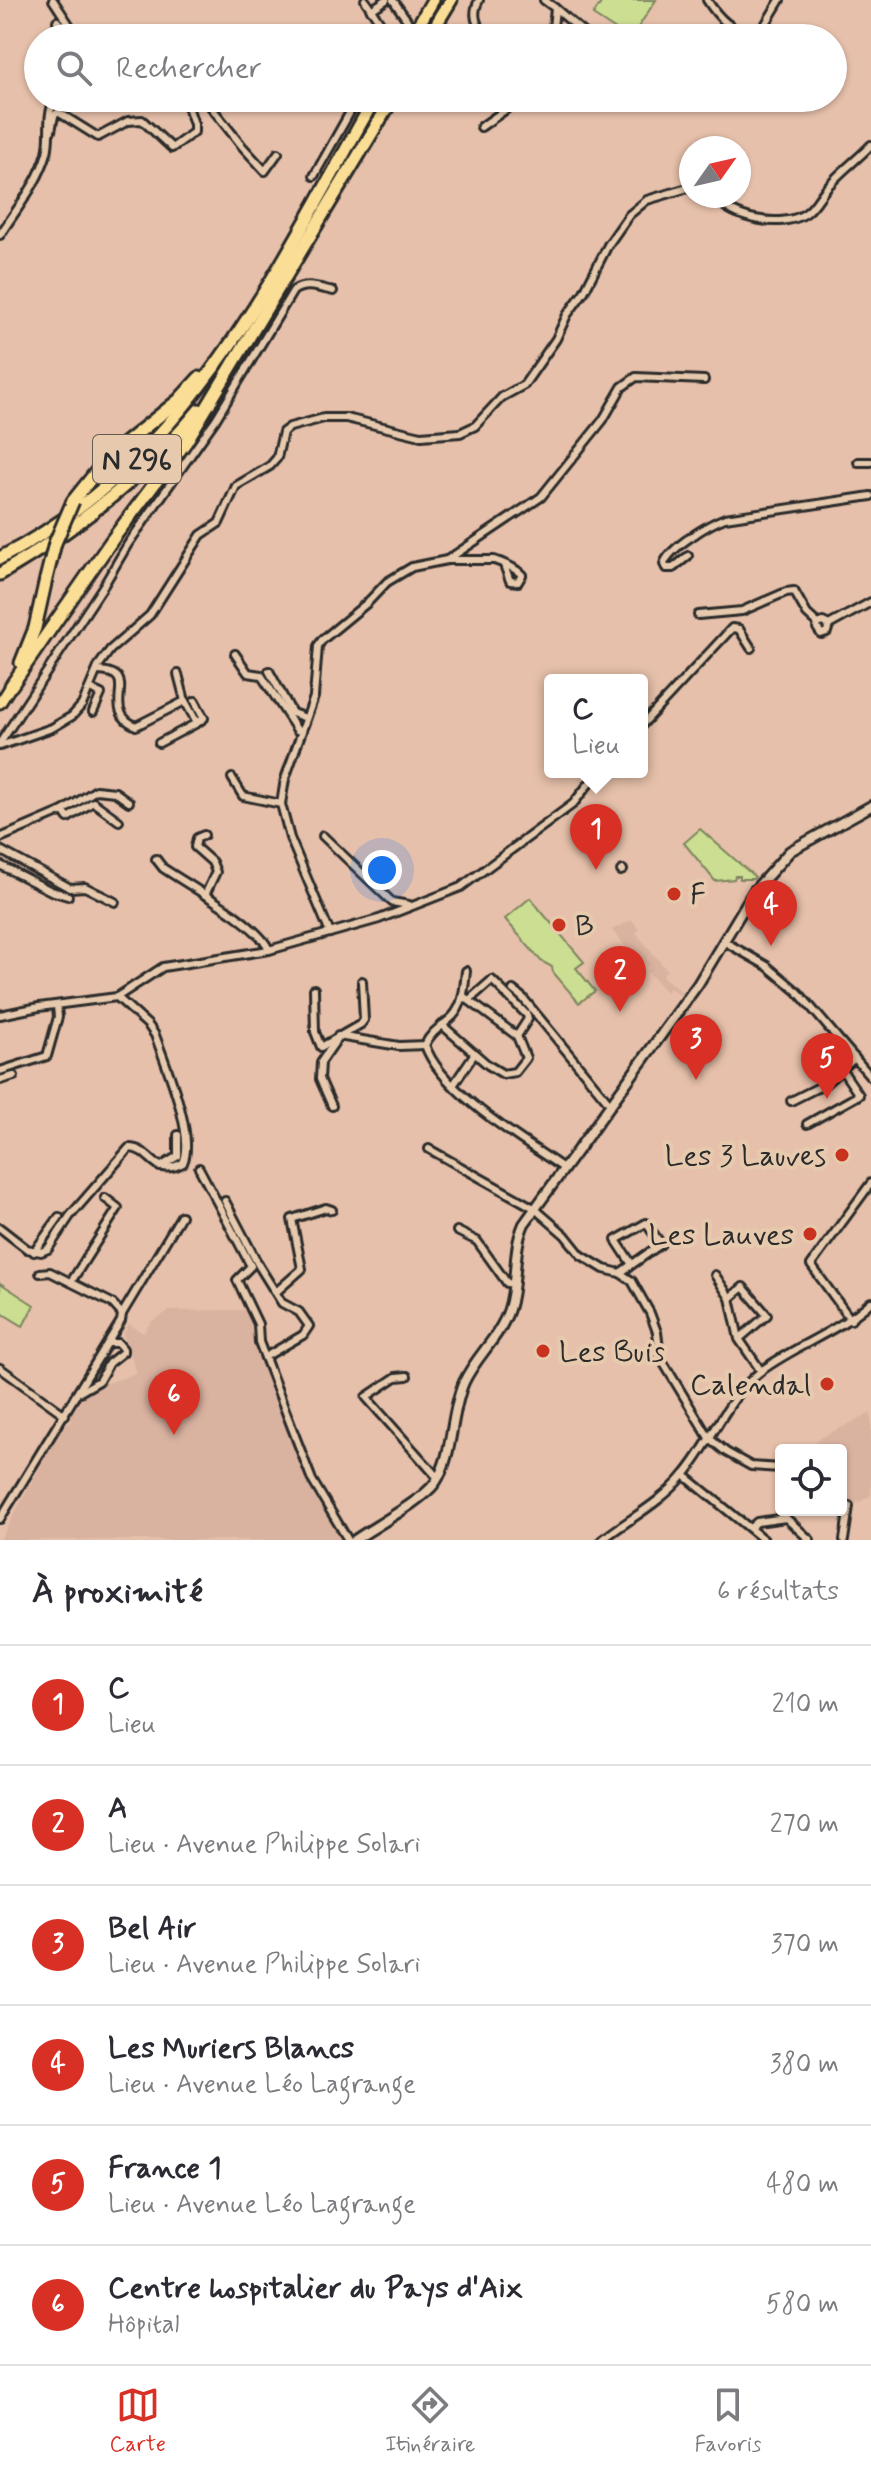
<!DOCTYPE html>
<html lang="fr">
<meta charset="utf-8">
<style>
:root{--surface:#fff;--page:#f2f2f3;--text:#2b2b33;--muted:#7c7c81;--line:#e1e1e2;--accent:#d93025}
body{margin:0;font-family:Mynerve,sans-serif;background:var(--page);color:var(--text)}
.controls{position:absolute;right:24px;bottom:24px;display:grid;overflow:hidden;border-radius:8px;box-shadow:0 2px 6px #0004}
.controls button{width:72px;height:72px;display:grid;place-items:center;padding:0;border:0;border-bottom:2px solid var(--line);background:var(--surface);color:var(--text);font:40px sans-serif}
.compass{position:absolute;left:679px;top:136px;width:72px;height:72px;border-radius:50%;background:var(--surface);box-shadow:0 2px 6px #0004;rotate:56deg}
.you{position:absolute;left:382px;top:870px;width:28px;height:28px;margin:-20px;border:6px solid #fff;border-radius:50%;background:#1a73e8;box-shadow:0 0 0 12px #1a73e833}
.badge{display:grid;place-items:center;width:52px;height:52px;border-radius:50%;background:var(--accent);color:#fff;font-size:26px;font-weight:700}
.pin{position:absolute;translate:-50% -66px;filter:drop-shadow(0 2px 4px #0008)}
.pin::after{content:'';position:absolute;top:42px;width:28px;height:24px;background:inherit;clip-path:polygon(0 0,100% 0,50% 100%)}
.popup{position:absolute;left:544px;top:674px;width:104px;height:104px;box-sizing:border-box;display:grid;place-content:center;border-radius:8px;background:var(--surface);filter:drop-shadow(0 2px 6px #0005);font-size:26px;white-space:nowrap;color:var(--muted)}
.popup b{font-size:30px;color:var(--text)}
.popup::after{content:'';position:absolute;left:50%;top:100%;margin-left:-16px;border:16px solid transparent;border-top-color:var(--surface)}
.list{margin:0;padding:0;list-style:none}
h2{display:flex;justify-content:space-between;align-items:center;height:104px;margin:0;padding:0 32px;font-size:34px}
h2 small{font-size:26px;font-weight:400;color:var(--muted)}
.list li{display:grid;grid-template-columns:52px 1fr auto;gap:24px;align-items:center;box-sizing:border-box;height:120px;padding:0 32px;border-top:2px solid var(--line)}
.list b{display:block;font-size:30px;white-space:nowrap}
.list p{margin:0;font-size:26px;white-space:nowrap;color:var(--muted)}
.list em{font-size:26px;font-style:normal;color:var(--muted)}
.icon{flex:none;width:44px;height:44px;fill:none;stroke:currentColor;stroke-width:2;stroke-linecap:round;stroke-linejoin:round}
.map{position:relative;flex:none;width:871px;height:1540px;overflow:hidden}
.search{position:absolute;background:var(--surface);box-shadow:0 2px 6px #0004;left:24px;right:24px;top:24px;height:88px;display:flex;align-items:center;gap:20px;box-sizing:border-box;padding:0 28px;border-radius:44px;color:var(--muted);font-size:30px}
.sheet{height:824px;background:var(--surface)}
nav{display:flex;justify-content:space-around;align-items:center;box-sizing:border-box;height:112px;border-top:2px solid var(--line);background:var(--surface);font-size:22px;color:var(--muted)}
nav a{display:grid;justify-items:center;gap:4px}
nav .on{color:var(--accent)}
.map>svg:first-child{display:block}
.built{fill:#dab2a0}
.green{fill:#ccde92;stroke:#7c845e;stroke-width:2}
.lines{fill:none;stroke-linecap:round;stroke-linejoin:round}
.street-casing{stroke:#2b2b2b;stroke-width:12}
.secondary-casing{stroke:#2b2b2b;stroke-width:14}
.primary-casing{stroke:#2b2b2b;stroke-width:15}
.highway-casing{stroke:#2b2b2b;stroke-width:17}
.street{stroke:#e7caae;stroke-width:6}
.secondary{stroke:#e7caae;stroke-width:8}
.primary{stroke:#fbde96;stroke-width:9}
.highway{stroke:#fbde96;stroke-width:11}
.highway-bridge-casing{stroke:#2b2b2b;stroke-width:17;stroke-linecap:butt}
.highway-bridge{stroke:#fbde96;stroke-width:11}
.poi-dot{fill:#c8321e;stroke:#e7caae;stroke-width:3}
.labels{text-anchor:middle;stroke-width:8;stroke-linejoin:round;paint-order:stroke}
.shield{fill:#e7caae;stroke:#635b52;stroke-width:2}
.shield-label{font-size:28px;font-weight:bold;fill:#2b2b2b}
.poi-label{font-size:30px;fill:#2b2b2b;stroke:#e7caae;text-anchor:start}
</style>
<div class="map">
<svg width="871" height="1540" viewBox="0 0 871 1540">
<rect width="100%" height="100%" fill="#e6c0aa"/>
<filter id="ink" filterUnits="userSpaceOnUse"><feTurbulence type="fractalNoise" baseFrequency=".0125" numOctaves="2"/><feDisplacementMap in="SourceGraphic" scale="16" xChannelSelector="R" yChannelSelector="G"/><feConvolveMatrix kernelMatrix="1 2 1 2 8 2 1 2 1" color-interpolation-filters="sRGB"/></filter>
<g filter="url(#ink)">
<g class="built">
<path d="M632,920L639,930L636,933L667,970L662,976L683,993L681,996L670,988L666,992L647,971L649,968L642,961L639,962L612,930Z"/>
<path d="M247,1310L305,1476L342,1537L336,1540H0L50,1449L65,1425L71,1422L70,1417L83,1397L108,1383L137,1373L123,1334L129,1324L143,1333L151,1322L169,1311Z"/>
<path d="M871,1413V1495L851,1507L841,1504V1450H820L816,1440Z"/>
</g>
<g class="green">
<path d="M603,0H656L631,38H628L593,15Z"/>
<path d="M700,829L755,877L753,879H740V876H735L734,879L715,881L684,843Z"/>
<path d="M530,898L584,962L576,968L595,991L579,1003L553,972L552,967L541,961L505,919Z"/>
<path d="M0,1283L34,1305L23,1326L0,1312Z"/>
</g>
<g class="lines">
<defs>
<g id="street">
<path d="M53,0L74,32V38"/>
<path d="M365,0L383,27L387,38"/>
<path d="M393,0L407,20"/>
<path d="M479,0C471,15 476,27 489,38"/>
<path d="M544,0L555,8L552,38"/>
<path d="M707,0C719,19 732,31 754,36L762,30L780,0"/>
<path d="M555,8L590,38"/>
<path d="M371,10L386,0"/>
<path d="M57,21L71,38"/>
<path d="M204,98L242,146L265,171L278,153"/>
<path d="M465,98L479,103L500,98"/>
<path d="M481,127L522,98"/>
<path d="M51,131L54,116L58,112L98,137L128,121L142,120L172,148L194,132V124L185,98"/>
<path d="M314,176L358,98"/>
<path d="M715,196C730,220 784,229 806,213C816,206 821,193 830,184C842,170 858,159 871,145"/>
<path d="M0,235C17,208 38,184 47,153C52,133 45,117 55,98"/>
<path d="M858,462H871"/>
<path d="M688,556L673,568H666L664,564C669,548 709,524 725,518L871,496"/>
<path d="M447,560L541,497L603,420L622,387L636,377L704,380"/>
<path d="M698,615L742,611L786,592L794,591L807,614L818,624"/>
<path d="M829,625L823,622L818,624L817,628L821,634L827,632L829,625L871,602"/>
<path d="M235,654L248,673L261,675L297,730L302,731"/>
<path d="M97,671C145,672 97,709 136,726L185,701L178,674"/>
<path d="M269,671L292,713L306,718"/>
<path d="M90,689L101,694L93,712"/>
<path d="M195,701L204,718L197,723"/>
<path d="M642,725L732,628L739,629L751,648"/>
<path d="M0,743L104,585L128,544L216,419L293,291C305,282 319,288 333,291"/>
<path d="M159,743L197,723L185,701"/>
<path d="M0,746L52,728L72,716L82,705L99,665L110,650L150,615L201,535L219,523L236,486L270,466L277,458L283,432L290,427L324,418H346L421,436L460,433L475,426L502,397L524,385L556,339L567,315L584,292L608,245L629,215L647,200L691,187"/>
<path d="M232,778L243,796L281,804"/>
<path d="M63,811L68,818L93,802L119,821"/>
<path d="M204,835L197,838L195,847L212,862L216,872L205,895"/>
<path d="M323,836L392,902L409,905"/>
<path d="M0,838L63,811L96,790L115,792L129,802"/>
<path d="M0,850L70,888L85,887L115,902"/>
<path d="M156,859L163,868C188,885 259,924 269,950"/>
<path d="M0,865L51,891L68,896"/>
<path d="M621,871L623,870"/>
<path d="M330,933L290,838L281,804L285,779L314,697L318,646L322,640L367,603L387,582L412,567L447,560H494C503,563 516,568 522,575L518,582L510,581L504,565"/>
<path d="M725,942L767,966L798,992L871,1077"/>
<path d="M314,989L315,1032L321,1047L361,1024L364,1020L362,981"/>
<path d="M513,990L523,998L610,1104"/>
<path d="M469,1000L492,980L527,1015L528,1019L517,1036"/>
<path d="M0,1015L39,1007L117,997L163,967L269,950L379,919L461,887L573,804L598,772"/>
<path d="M442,1025L488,1065L503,1074L515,1072L526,1058L517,1036L463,996"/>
<path d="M338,1036L399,1046L425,1045C431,1031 443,1026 453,1016C464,1004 464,987 466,971"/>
<path d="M425,1045C441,1092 523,1140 563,1168"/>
<path d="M0,1071L47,1056L58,1017L57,1006"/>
<path d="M0,1080L14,1076"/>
<path d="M454,1084L475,1053"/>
<path d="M791,1101L825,1084L855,1058"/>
<path d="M332,1106L320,1079L321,1062L337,1039"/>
<path d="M807,1124L859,1095L842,1070"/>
<path d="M429,1149L534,1208L565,1235L581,1255L604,1269L620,1273L632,1281L650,1313L657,1332L660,1357L709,1438L726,1452L751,1466L781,1468"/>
<path d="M160,1167L178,1156V1135"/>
<path d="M199,1168L251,1266L237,1280L258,1324L259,1342L312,1480L348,1540"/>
<path d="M225,1201L259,1266L282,1303L299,1312L309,1326L303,1335L265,1357"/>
<path d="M0,1228L27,1249L41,1252L48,1249L70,1216L129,1148C153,1148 152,1179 183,1163C196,1136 165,1063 155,1035L148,1025L117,997"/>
<path d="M457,1231L477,1241L507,1283L514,1284"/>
<path d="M34,1252L59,1217"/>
<path d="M620,1273L661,1244L646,1223L616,1240L631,1263"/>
<path d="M715,1275L730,1298"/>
<path d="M71,1282L118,1208L105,1198"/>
<path d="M276,1292L302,1269L292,1219L326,1208L332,1210"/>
<path d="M122,1314L181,1216"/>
<path d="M851,1320L811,1265L871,1183"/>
<path d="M739,1339L730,1298L743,1287L767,1315L739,1339L761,1371"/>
<path d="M0,1368L65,1415"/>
<path d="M407,1376L396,1377L366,1397L438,1478"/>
<path d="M80,1392L99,1381L109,1363L123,1352V1349L118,1343H109"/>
<path d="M684,1475L764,1540"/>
<path d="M0,1519L121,1321L122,1314L112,1303L50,1272L40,1273"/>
<path d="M750,1528L757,1522L786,1518L810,1540"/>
<path d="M602,1540C629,1519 662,1502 684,1475C712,1442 726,1399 761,1371C796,1345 838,1332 871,1302"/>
<path d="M844,1540L849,1506"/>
</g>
<path id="secondary" d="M355,1540C375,1526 422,1501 435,1483C454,1455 450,1413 464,1382C476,1356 500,1337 509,1309C518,1281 512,1251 524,1224L698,984L754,891L790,851L871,806"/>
<path id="primary" d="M0,703L11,686"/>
<g id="highway">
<path d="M411,38L433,0"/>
<path d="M428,38L451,0"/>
<path d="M73,501L109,456L179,400L199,378"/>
<path d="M0,558C190,460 274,275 375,98"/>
<path d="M0,574C75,530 143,478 199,410"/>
<path d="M21,663L35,628L46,579"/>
<path d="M11,686L112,540L186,442L393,98"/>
</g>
</defs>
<use href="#street" class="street-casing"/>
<use href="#secondary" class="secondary-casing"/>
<use href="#primary" class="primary-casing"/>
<use href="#highway" class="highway-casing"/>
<use href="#street" class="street"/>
<use href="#secondary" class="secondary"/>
<use href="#primary" class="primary"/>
<use href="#highway" class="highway"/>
<defs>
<path id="highway-bridge" d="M46,579L55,543L73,501"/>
</defs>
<use href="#highway-bridge" class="highway-bridge-casing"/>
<use href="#highway-bridge" class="highway-bridge"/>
</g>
</g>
<g class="poi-dot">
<circle cx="674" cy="894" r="8"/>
<circle cx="559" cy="925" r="8"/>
<circle cx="842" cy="1155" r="8"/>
<circle cx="810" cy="1234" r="8"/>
<circle cx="543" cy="1351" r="8"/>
<circle cx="827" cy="1384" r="8"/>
</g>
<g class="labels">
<rect class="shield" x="93" y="435" width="88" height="48" rx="6"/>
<g class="shield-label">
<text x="137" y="469">N 296</text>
</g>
<g class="poi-label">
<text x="690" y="904">F</text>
<text x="575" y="935">B</text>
<text x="826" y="1165" text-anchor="end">Les 3 Lauves</text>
<text x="794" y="1244" text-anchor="end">Les Lauves</text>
<text x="559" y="1361">Les Buis</text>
<text x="811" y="1394" text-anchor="end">Calendal</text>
</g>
</g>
</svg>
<div class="controls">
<button><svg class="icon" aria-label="locate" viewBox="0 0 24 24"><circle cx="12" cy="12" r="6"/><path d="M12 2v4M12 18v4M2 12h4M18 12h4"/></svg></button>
</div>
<svg class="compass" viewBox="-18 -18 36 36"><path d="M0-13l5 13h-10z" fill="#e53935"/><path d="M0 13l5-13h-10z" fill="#7c7c81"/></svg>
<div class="you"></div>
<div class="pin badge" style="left:596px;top:870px">1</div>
<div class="popup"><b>C</b>Lieu</div>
<div class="pin badge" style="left:620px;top:1012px">2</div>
<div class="pin badge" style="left:696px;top:1080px">3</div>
<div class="pin badge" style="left:771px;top:946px">4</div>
<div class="pin badge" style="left:827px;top:1099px">5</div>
<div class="pin badge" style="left:174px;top:1435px">6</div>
<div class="search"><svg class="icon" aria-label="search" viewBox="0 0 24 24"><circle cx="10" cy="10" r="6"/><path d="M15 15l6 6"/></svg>Rechercher</div>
</div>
<section class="sheet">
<h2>À proximité<small>6 résultats</small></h2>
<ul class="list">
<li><span class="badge">1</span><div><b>C</b><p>Lieu</p></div><em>210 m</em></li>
<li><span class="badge">2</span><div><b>A</b><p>Lieu · Avenue Philippe Solari</p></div><em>270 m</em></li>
<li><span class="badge">3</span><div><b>Bel Air</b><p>Lieu · Avenue Philippe Solari</p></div><em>370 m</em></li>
<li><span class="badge">4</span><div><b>Les Muriers Blancs</b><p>Lieu · Avenue Léo Lagrange</p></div><em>380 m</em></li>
<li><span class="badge">5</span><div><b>France 1</b><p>Lieu · Avenue Léo Lagrange</p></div><em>480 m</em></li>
<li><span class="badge">6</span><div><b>Centre hospitalier du Pays d'Aix</b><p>Hôpital</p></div><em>580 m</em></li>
</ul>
</section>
<nav>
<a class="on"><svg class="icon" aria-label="map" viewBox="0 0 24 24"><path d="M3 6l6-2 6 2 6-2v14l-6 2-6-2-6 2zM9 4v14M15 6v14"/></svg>Carte</a>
<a><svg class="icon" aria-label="directions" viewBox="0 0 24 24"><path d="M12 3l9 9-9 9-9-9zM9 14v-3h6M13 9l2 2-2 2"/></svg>Itinéraire</a>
<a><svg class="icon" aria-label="saved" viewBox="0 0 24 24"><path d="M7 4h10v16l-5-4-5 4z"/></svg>Favoris</a>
</nav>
